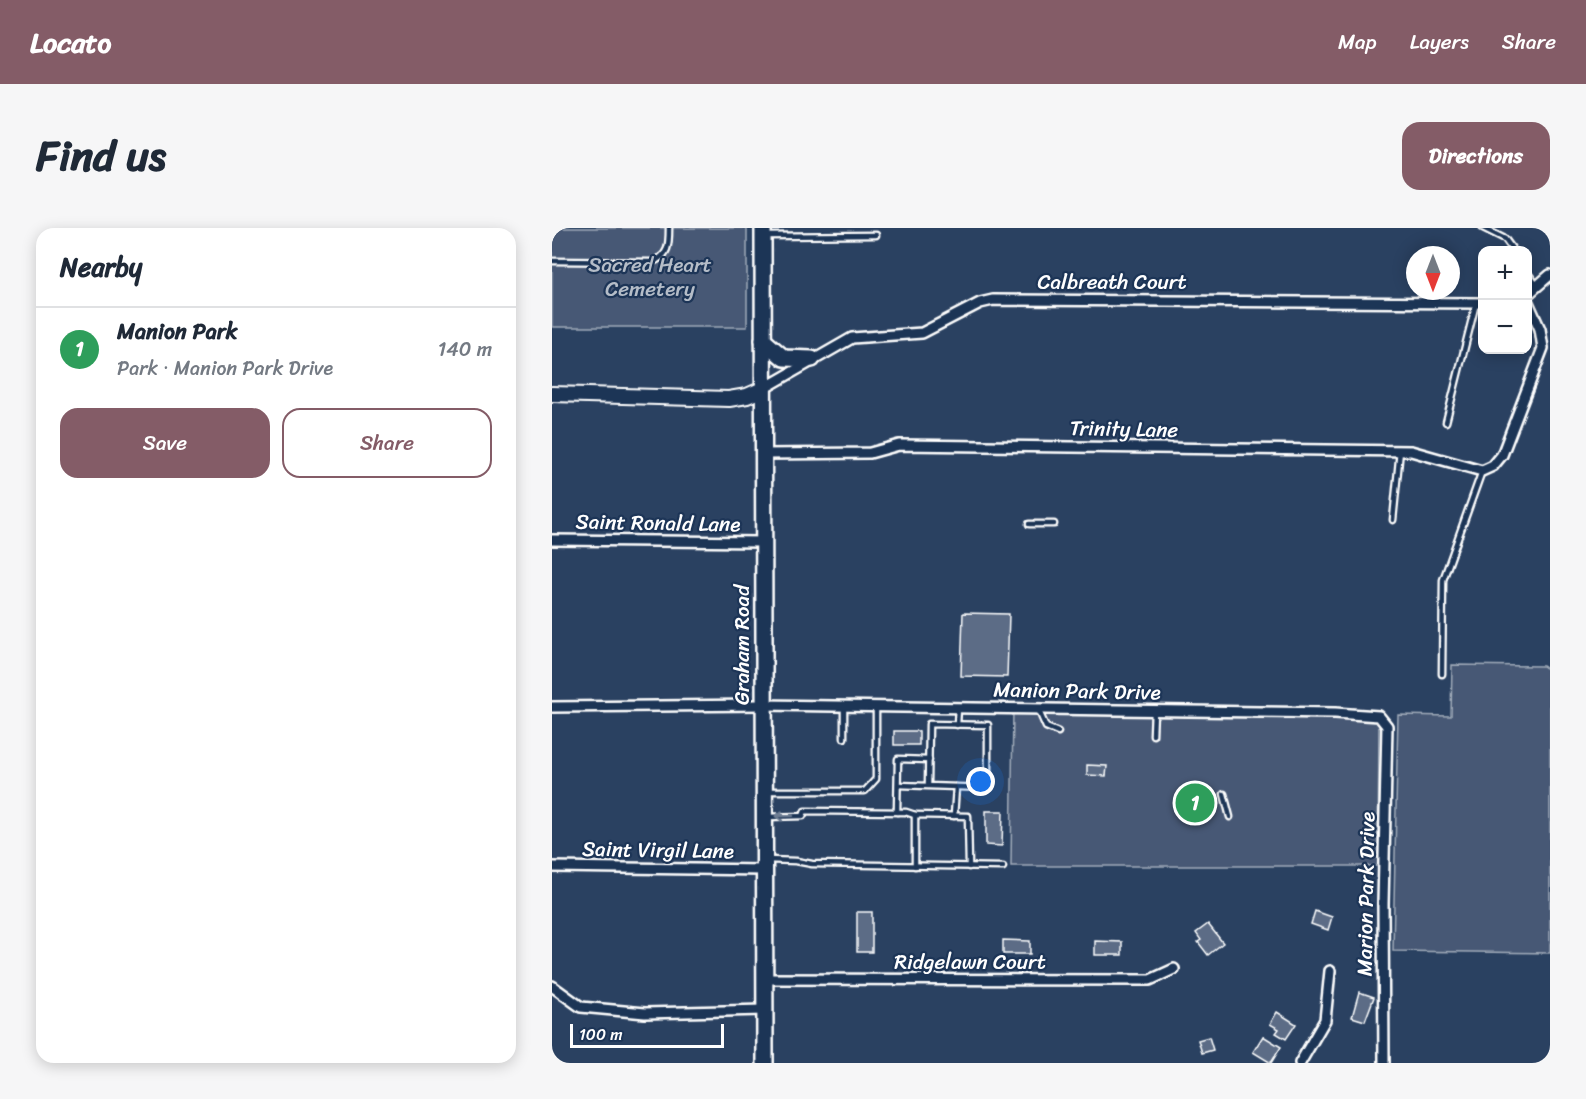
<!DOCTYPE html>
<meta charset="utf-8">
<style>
:root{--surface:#fff;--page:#f6f6f7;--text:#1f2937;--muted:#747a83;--line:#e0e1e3;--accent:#845c67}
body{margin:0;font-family:Sriracha,sans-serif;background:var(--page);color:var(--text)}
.controls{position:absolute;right:18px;top:18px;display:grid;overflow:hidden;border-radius:12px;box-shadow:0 3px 15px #0003}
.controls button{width:54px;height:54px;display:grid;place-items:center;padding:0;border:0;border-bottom:2px solid var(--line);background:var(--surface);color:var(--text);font:30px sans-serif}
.compass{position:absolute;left:854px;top:18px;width:54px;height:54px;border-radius:50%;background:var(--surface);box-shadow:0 3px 15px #0003;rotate:180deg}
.scale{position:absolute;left:18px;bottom:15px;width:154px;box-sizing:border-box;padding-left:6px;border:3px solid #fff;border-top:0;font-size:16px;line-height:21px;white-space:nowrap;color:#fff;-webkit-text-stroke:4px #1d3557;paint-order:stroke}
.you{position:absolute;left:429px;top:554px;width:21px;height:21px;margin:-15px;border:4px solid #fff;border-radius:50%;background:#1a73e8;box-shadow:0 0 0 9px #1a73e833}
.badge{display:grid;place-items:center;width:39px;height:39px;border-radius:50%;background:var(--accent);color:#fff;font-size:20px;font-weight:700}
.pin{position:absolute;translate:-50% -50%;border:3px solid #fff;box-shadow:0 2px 6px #0006}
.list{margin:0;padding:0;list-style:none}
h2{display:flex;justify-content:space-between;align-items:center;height:78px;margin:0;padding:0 24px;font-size:26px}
h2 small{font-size:20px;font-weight:400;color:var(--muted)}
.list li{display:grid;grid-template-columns:39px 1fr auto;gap:18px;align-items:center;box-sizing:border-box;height:84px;padding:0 24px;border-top:2px solid var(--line)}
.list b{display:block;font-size:22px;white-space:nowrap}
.list p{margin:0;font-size:20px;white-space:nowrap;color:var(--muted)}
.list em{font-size:20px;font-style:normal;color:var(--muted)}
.actions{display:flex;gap:12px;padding:18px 24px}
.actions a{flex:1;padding:14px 0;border:2px solid var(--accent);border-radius:18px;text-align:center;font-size:21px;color:var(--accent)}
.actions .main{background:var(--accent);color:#fff}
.map{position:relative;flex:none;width:998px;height:835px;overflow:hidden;border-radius:18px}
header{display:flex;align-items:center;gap:36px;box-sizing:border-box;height:84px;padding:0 30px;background:var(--accent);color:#fff}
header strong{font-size:28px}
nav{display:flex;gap:33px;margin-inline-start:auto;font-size:21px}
.intro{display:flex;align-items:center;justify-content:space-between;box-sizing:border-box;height:144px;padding:0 36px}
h1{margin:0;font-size:42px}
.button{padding:15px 27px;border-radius:18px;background:var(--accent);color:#fff;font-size:21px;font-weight:700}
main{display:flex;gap:36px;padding:0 36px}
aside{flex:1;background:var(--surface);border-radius:18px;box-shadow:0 3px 15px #0003}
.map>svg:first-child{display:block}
.green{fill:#465975;stroke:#a2acba;stroke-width:1.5}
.building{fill:#5b6c86;stroke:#fff;stroke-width:1.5}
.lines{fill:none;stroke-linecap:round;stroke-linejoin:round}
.lane-casing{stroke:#fff;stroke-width:9}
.street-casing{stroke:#fff;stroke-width:14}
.secondary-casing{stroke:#fff;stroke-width:18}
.primary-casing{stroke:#fff;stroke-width:20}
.lane{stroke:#1d3557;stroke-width:4.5}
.street{stroke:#1d3557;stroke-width:9}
.secondary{stroke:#1d3557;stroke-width:14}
.primary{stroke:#1d3557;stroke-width:15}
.oneway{stroke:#6c7c92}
.labels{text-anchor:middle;stroke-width:4.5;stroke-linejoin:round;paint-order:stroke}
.park-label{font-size:21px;fill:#b5bdc8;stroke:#1d3557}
.street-label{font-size:21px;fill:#fff;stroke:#1d3557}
</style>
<header>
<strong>Locato</strong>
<nav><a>Map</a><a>Layers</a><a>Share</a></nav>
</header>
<div class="intro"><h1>Find us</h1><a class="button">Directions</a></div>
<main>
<aside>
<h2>Nearby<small></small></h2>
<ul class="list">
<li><span class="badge" style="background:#2e9e5b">1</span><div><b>Manion Park</b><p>Park · Manion Park Drive</p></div><em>140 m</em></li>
</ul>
<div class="actions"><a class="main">Save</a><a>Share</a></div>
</aside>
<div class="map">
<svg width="998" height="835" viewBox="0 0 998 835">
<rect width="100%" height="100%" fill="#2a4161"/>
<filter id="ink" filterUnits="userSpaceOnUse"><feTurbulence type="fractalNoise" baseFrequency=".0167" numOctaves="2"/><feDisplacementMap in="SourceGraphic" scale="12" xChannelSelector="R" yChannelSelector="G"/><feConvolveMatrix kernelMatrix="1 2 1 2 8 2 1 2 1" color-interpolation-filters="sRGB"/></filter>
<g filter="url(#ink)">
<g class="green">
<rect x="0" y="0" width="195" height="99"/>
<path d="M900,437L991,438L998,443V725L841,723L846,487L899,488Z"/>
<path d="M461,480L827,484L826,638H459Z"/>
</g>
<g class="building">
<path d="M411,385L457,386L455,449L409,448Z"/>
<rect x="342" y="503" width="25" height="14"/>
<path d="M535,537L555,538L554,548L535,547Z"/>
<path d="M434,583H451L450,618L434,617Z"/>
<path d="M763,683L780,689L776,702L759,696Z"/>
<rect x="305" y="684" width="15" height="40"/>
<path d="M656,696L671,715L656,727L646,714L649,712L644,705Z"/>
<path d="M451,712L478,713V726H451Z"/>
<path d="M543,713L570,714V727H543Z"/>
<path d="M807,764L822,769L813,793L800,789Z"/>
<path d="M725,784L744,796L734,811L724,805L727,801L718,796Z"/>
<path d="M711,808L729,819L719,835L701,824Z"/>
<path d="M657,809L661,822L650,825L646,812Z"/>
</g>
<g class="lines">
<defs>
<g id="lane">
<path d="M931,0L953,11L961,22"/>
<path d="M214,8L324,7"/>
<path d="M0,33L100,34C117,28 117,17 117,0"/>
<path d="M975,44L986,59"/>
<path d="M894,194L924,75"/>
<path d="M841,292L848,222"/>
<path d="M477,296H502"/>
<path d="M890,446L891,352L930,243"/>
<path d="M292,478V510"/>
<path d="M486,481L494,499L506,504"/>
<path d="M405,497L406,479"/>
<path d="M601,507L602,482"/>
<path d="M346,557L376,558L377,496L436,497V560L376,558"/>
<path d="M214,563H313L324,551V480"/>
<path d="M672,566L678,589"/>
<path d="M345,584L346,531L377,532"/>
<path d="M402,588L404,559"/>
<path d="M216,589L251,588L253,583L354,584L363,587"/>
<path d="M215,632L244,633L260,636L451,639"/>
<path d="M363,638V587L416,588L417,639"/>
</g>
<g id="street">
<path d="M975,67L998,47"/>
<path d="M211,161L300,110L370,105L428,75L441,72L930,75"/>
<path d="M213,226L318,225L347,217L859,223L930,243L941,238L950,227L991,120L988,101L975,72"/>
<path d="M0,312L211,314"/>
<path d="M0,479L211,477L783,485L827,488L835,498L831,676L832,835"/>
<path d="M0,639L212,642"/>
<path d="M212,751L598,752L622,741"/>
<path d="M0,758L29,779L93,785L212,782"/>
<path d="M748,835L773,792L778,743"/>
</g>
<path id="secondary" d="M0,166L177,171L195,168L211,161"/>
<g id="primary">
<path d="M211,0L213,835"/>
<path d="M211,112L232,130L260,131"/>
</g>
</defs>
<use href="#lane" class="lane-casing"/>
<use href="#street" class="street-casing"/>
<use href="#secondary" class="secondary-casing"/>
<use href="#primary" class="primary-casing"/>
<use href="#lane" class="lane"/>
<use href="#street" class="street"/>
<use href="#secondary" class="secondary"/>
<use href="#primary" class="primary"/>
</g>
<defs><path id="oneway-shaft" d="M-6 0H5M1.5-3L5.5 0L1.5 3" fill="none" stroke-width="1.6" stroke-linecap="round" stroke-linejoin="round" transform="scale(1.5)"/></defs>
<use class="oneway" href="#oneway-shaft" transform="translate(232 588) rotate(178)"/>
</g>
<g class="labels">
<g class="park-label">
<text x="98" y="44">Sacred Heart<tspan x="98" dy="24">Cemetery</tspan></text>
</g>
<g class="street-label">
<text x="560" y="61">Calbreath Court</text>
<text transform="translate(572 201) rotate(1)" y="7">Trinity Lane</text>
<text transform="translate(106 295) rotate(1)" y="7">Saint Ronald Lane</text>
<text transform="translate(190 417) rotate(-90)" y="7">Graham Road</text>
<text transform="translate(525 463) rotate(1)" y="7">Manion Park Drive</text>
<text transform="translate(106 622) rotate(1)" y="7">Saint Virgil Lane</text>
<text transform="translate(814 666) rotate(-89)" y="7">Marion Park Drive</text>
<text x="418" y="741">Ridgelawn Court</text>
</g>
</g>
</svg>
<div class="controls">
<button>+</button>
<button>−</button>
</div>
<svg class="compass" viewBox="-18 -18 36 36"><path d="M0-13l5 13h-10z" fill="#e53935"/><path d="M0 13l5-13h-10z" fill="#747a83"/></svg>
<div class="scale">100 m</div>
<div class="you"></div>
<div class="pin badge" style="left:643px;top:575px;background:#2e9e5b">1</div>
</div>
</main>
